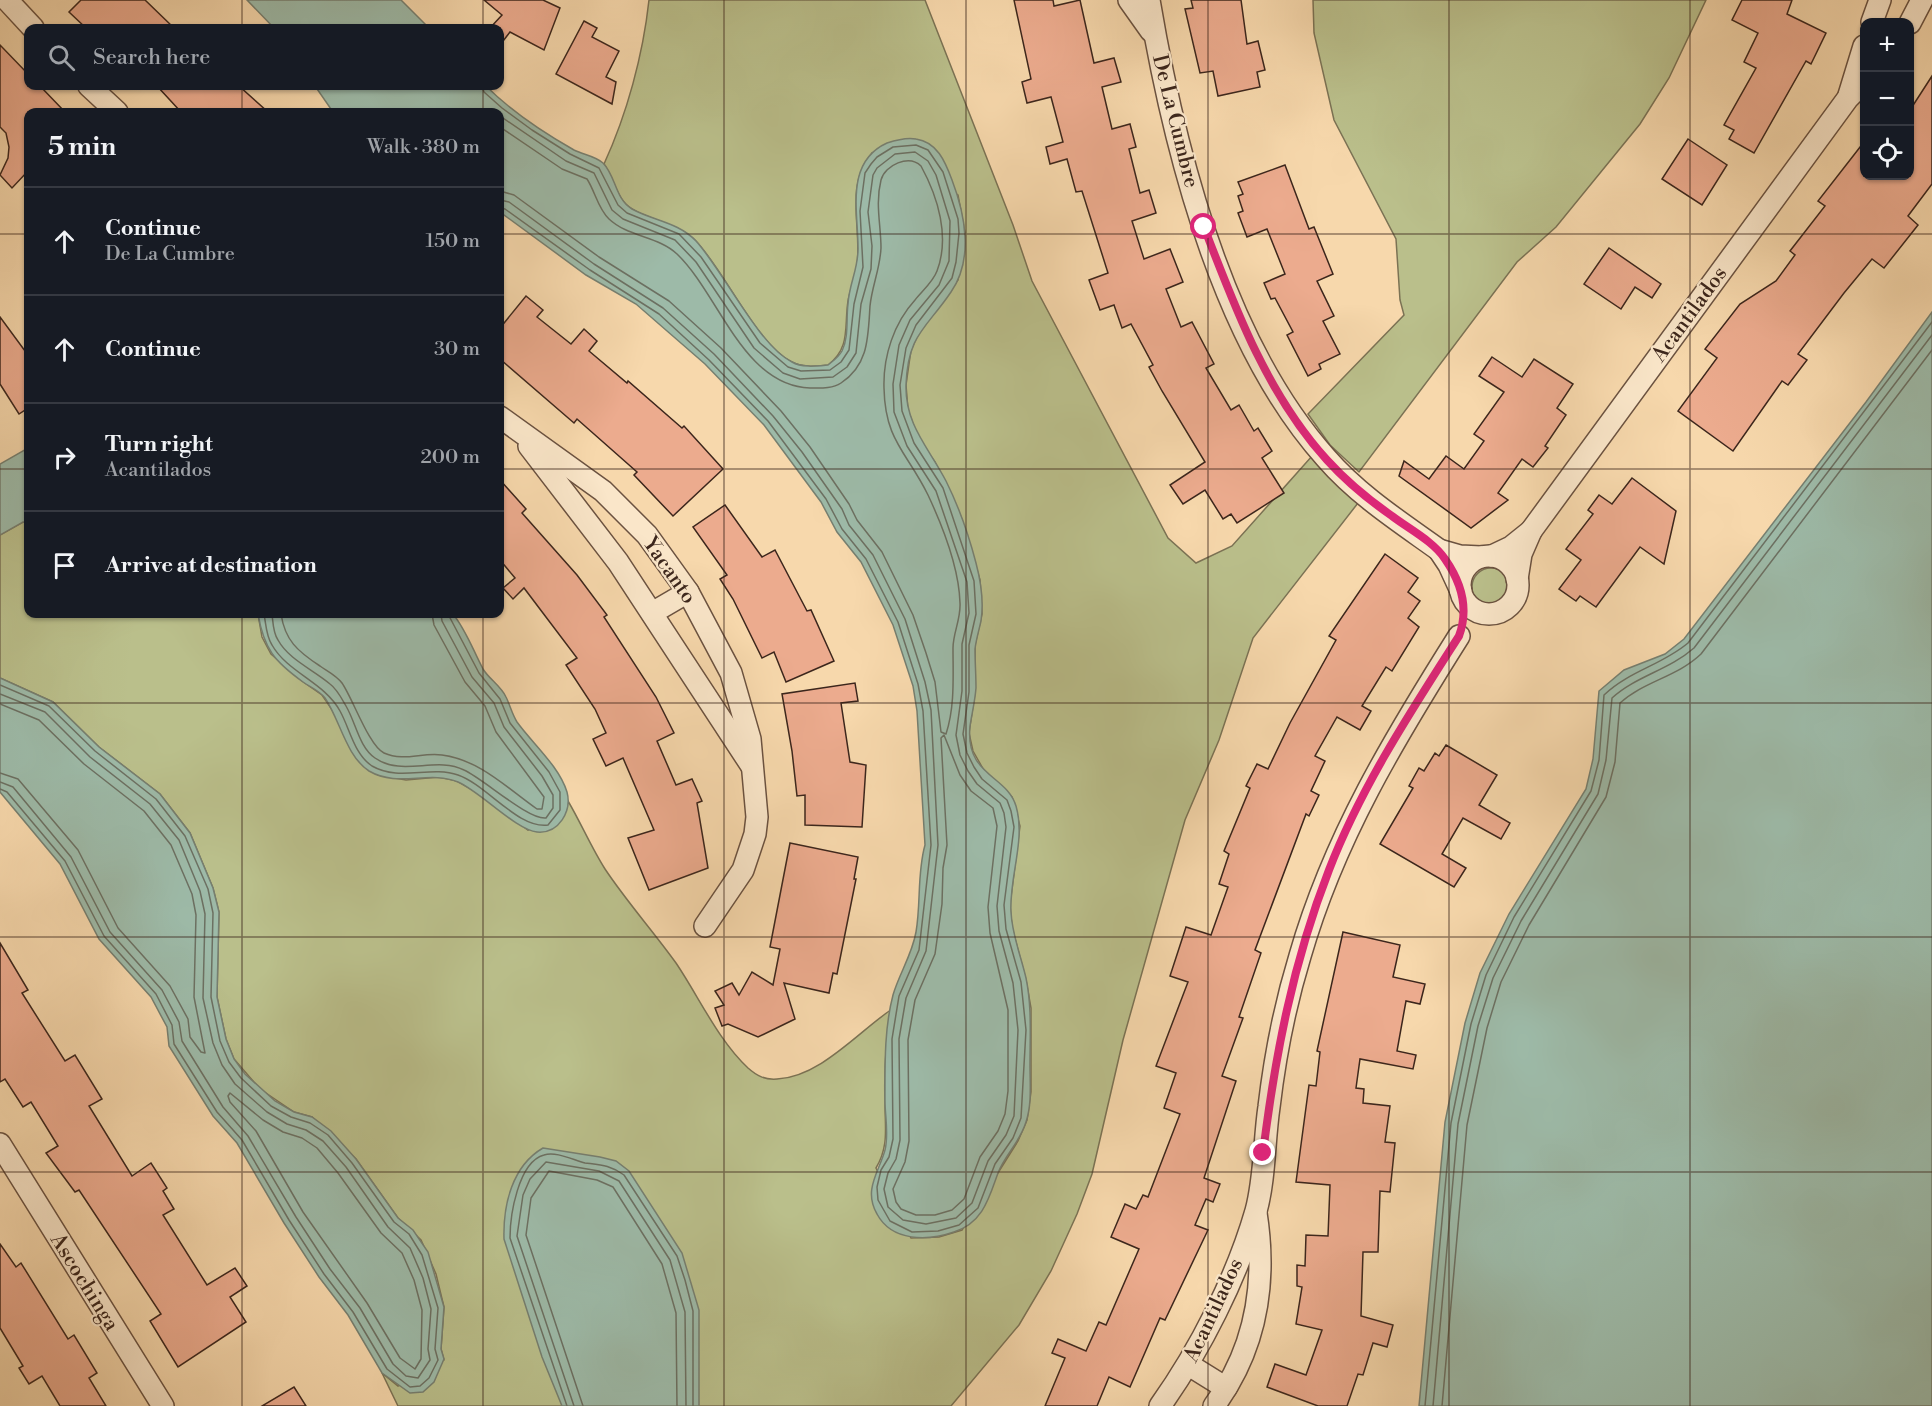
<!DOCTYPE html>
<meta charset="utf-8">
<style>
:root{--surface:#171b24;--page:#242831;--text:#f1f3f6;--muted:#9ea1a6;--line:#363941}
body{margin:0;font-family:"Libre Bodoni",serif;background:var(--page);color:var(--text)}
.controls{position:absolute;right:18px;top:18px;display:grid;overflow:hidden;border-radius:12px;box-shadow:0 2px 4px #0004}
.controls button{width:54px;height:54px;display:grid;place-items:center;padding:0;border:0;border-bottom:2px solid var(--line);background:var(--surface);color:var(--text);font:30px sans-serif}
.stop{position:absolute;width:18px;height:18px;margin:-14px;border:4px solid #db2777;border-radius:50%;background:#fff}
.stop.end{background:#db2777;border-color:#fff;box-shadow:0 2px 6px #0008}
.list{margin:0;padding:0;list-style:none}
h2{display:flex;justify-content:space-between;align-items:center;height:78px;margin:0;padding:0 24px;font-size:26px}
h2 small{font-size:20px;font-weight:400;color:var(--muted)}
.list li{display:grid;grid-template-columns:39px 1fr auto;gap:18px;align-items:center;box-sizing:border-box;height:108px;padding:0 24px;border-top:2px solid var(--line)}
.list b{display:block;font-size:22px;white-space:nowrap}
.list p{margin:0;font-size:20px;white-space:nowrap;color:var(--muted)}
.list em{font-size:20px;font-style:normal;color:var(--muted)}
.icon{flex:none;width:33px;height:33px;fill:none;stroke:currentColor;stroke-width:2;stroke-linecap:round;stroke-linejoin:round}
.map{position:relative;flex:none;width:1932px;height:1406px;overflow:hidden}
.search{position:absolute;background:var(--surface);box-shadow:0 2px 4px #0004;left:24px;top:24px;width:480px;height:66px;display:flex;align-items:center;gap:15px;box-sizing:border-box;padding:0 21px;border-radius:12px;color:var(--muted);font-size:22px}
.panel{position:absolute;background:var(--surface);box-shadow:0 2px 4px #0004;left:24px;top:108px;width:480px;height:510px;border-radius:12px}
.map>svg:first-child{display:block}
.green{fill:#babf8b;stroke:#7b7254;stroke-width:1.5}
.water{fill:#9dbaa8;stroke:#767f70;stroke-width:1.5}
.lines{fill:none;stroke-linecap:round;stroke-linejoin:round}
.shore{stroke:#6c7062;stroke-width:1.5}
.building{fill:#ecab8e;stroke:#3c261c;stroke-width:1.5}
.minor-casing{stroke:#6b5240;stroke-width:24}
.minor{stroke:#fae6c9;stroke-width:21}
.route{stroke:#db2777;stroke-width:8}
.grid{fill:none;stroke:#3c261c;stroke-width:1.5;stroke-opacity:0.55}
.labels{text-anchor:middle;stroke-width:4.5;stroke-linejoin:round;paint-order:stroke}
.street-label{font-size:21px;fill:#3c261c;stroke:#fae6c9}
</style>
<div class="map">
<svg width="1932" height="1406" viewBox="0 0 1932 1406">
<rect width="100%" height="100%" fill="#f7d8ac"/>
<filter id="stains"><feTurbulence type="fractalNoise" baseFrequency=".00333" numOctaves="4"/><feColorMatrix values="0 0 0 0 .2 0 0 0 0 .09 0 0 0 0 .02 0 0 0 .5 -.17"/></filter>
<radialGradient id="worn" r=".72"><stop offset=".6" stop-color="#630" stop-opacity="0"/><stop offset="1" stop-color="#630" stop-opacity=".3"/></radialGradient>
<g class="green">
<path d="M649,0H925L1013,225L1032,281L1168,538L1196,563L1232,546L1312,456L1358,503L1253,638L1219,740L1185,820L1123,1040L1092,1174L1077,1214L1051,1271L1019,1325L951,1406H398L382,1373L398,1386L444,1360L441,1349L444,1307L436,1274L421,1240L398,1218L356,1159L312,1117L294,1112L260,1089L234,1059L226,1039L217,997L219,912L213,888L190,833L160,794L99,747L53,702L0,678V535L23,522H28V614H258L262,637L271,654L302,681L322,695L335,714L345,738L378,775L406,780L439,777L457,781L480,794L528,830L566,811L568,801C581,823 591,847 605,869C627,902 653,931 676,963C699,997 718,1040 748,1068C757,1076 765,1080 777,1079C820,1077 858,1032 892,1009C885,1040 884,1072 885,1104C885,1128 889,1146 876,1168L911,1238L939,1237L962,1230L1018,1141L1027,1120L1031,1092V1008L1026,980L1012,927L1010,905L1020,826L1012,797L986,774L973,751L969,733L975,693V645L982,614L980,580L961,517L935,462L919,440L908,410L906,385L911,350L921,328L958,280L965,233L958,195L872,153C844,186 862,226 857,265C856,277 850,289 848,301C844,326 851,348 828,365C817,366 802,368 792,362C757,345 725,271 695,240C676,221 635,218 623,201C615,190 612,176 604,164C627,114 643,55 649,0Z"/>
<path d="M1313,0H1706L1669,78L1640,124L1556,227L1517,262L1359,472L1330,445L1308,414L1404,315L1400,300L1396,239L1334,120L1314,33Z"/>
<circle cx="1491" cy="587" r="19"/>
</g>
<g class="water">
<path d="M247,0H401L429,28H274Z"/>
<path d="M315,86H486C511,111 544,133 574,150C584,155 595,156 603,163C616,176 615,199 632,209C654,221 678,222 696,241C724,272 759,346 792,362C802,368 817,366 828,365C834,360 838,358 842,351C849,337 846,319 848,304C849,284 859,267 858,247C858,211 845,162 887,143C896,140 906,137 916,139C937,142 945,161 952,180C965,214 974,259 951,292C926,329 908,334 906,385C905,425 929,448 946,481C959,507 969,536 976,563C981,582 984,602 981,621C979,630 976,640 975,649C975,662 976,675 976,688C975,701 972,713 970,726C965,776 1007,775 1016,806C1026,840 1009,877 1011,912C1012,935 1021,956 1026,978C1032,1007 1030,1035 1030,1065C1030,1084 1032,1104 1026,1122C1020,1142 1005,1155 998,1173C989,1198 983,1223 954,1232C928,1241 892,1242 877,1214C863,1190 879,1172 885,1150C889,1134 885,1117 885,1101C885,1067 884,1029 893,995C899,974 912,955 916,932C921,903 917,873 925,845L917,711L913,686L893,625L861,562L837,532L821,502L764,425L705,364L636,304L586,275L500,212V112H333Z"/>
<path d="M1932,312V1406H1419L1445,1122L1465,1023L1480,973L1509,914L1586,789L1593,759L1599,691L1624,670L1665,654L1684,639L1866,402Z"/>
<path d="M28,448V522H23L0,535V464Z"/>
<path d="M258,614H453C466,630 473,650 483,669C489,679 501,686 506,697C510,705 512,714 517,722C532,743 559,766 567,792C572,811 559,834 537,832C516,830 481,792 458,782C429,770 398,788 369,771C346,756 340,720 325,698C320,691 310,687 303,682C274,661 264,649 258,614Z"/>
<path d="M0,678L53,702L99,747L160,794L190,833L213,888L219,912L217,997L226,1039L234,1059L245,1074L275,1101L294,1112L312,1117L331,1131L356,1159L398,1218L413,1230L428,1252L444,1307L441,1349L444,1359L434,1382L423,1392L410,1393L382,1373L348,1315L319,1277L284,1223L237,1143L213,1116L169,1046L167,1027L151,997L99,939L60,864L0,792Z"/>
<path d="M543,1148L600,1157L616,1161L629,1171L682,1253L699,1310V1406H562L542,1357L504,1239C503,1205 512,1166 543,1148Z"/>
</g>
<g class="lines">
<g class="shore">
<path d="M482,86L484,92L502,108L532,130L570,154L599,168L618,205L627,213L679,234L701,257L760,343L788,367L801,371L830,370L841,362L849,350L854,304L863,267L860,211L865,173L871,164L877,157L893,147L916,145L928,150L943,172L958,219L959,233L956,262L952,278L916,325L906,348L900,385L902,411L914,443L943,488L974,581L976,614L969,645V692L963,734L967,753L974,767L982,779L1007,800L1011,811L1014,827L1004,905L1006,929L1021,982L1026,1030L1021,1118L1013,1138L995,1164L978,1208L959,1225L938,1231L912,1232L890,1221L878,1200L877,1187L881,1170L889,1157L893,1139L892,1039L899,996L919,950L931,845L923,711L918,684L898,622L866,559L842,529L826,499L768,421L709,360L659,314L590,270L505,209L500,208"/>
<path d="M500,116L566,161L594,173L612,210L623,219L675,240L696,262L754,348L783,373L800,379L833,377L847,367L856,353L861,304L871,269L872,246L868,212L873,175L877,168L895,154L915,152L928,161L936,175L950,221L949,261L939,285L910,320L899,345L893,384L894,412L907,446L936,491L967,582L969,613L962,644V691L956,735L960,755L968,771L977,784L1000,803L1004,813L1006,827L997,906L999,931L1013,983L1018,1030L1014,1116L1006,1135L988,1161L972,1203L956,1218L926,1224L903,1220L888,1207L884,1189L888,1173L896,1159L900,1140L899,1039L906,998L926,951L938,845L931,710L925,682L905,619L873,555L849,525L842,509L802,452L773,416L714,354L663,308L594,264L509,202L500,200"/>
<path d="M500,127L562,169L587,179C595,191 598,209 609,219C628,237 658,236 677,254C719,294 743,386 810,388C820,388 832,389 841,383C869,365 868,336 870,306C872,286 880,269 881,248C881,225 875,204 881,180C885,165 909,154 921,166C938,197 950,237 937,271C933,282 922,291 915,300C894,323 883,356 884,388C885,441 907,452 928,495C943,527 959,568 960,603C961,619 953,633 953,648C953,676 955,707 946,734L941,732L935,682L926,653L913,615L882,552L857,520L849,504L810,447L781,411L721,348L669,301L599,257L514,195L500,191"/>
<path d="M264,614C266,624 266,636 272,645C288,673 324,682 340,711C350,729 354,754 372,766C400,782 430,765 458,775C487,785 518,829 548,825L560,810V792L549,772L510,723L500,699L479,673L448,614"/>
<path d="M272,614C273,622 273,633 278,640C289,660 314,670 330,684C337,689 342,699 346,706C356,723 359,747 375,758C402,777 436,756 464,770C484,779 528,820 546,818L553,808V795L542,776L504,727L494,703L472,677L442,621L441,614"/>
<path d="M281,614C285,640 297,651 320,666C327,671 336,675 342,683C353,699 369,746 384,753C404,762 422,752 442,755C480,760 507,788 537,809H542L544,797L496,732L485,706L465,682L434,625L432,614"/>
<path d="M0,685L49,706L95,751L156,799L185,836L208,889L213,913L211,997L220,1041L229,1062L241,1078L271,1106L291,1117L310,1123L328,1135L352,1163L394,1222L409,1234L422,1255L438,1308L435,1349L438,1360L429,1378L420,1386L410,1387L387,1369L353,1312L324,1274L289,1220L242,1140L217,1112L174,1044L172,1025L156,994L104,936L65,861L7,792L0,789"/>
<path d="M0,694L45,712L90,757L150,804L179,840L200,891L205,914L203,998L213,1043L222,1065L235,1084L267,1112L287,1124L306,1130L323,1141L346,1167L388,1227L410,1248L423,1278L431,1309L428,1349L430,1360L418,1378L406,1376L393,1364L360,1308L330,1269L296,1217L248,1136L223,1107L182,1041L179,1022L162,990L110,932L71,857L13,787L0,782"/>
<path d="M0,704L39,720L84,764L144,811L171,845L192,894L196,915L194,997L205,1053L201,1052L190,1037L188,1019L170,986L118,928L78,850L18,779L0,773"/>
<path d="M944,735L960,775L971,791L993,808L997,826L988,907L990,933L1008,1010V1091L1005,1114L998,1131L980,1157L964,1199L952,1210L935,1215H916L901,1209L896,1202L893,1189L905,1162L909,1141L908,1040L915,1000L935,954L942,904L943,868L947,845L941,738Z"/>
<path d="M230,1093L263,1120L283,1132L302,1138L317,1148L338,1173L381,1233L402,1253L414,1280L422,1310L421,1359L415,1369L400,1358L367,1303L303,1212L256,1131L230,1102L228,1096Z"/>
<path d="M567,1406L510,1238C510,1216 518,1162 544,1155C556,1151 573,1160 585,1163C601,1165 610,1165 624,1175L677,1256L685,1280L693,1311V1406"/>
<path d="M574,1406L517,1236L523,1195L530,1179L546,1162L599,1171L619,1181L670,1260L685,1312L686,1406"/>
<path d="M583,1406L526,1235L531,1198L549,1171L597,1180L613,1187L662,1264L676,1313L677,1406"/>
<path d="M1425,1406L1451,1123L1471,1024L1486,975L1514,917L1591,791L1599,760L1604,695C1629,671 1662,665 1688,643L1932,322"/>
<path d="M1433,1406L1458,1124L1478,1026L1493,978L1521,921L1598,794L1606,760L1612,698C1636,676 1669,670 1694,648L1932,335"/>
<path d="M1442,1406L1467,1125L1487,1028L1501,982L1529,925L1606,797L1615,762L1620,703C1644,681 1677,677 1701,654L1932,350"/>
</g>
</g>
<g class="building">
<path d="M81,0H145L174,28H86L69,12Z"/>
<path d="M484,0H543L560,8L544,50L510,32L500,45V28H490L502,15Z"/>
<path d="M1014,0H1053L1054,6L1080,0L1094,63L1114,58L1121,82L1102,87L1112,129L1130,124L1136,147L1129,149L1140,193L1149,190L1156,213L1132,221L1144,259L1170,249L1183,282L1166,289L1181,327L1192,322L1214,364L1206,368L1231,410L1239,405L1254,431L1258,428L1272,451L1262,458L1284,493L1237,523L1231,514L1223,519L1205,490L1183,504L1170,485L1205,462L1162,391L1149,367L1153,365L1131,324L1122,328L1114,305L1100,310L1089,280L1108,273L1082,191L1076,192L1067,159L1050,164L1046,147L1063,142L1051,97L1027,103L1022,82L1031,79Z"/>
<path d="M1191,0H1241L1247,44L1258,41L1265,70L1257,72L1260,87L1218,96L1213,71L1200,73L1185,9L1193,8Z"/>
<path d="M1742,0H1792L1787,14L1826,33L1811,64L1806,61L1754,153L1729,139L1734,130L1724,125L1756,68L1744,62L1758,33L1732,20Z"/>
<path d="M584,21L597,28L592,37L619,51L606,77L616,82L612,104L556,74Z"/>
<path d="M0,45L28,74V86H40L65,112H28V171L12,188L0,175L8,158L9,147L6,133L0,127Z"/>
<path d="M1932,76V184L1908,216L1918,225L1884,268L1872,259L1844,293L1798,354L1807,360L1788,385L1782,381L1733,451L1678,411L1717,358L1705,349L1740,304L1776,281L1795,255L1790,251L1825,206L1818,201L1864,142V176H1910V110Z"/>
<path d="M157,86H239L268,112H181Z"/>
<path d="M1688,139L1727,165L1702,205L1662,179Z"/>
<path d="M1285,165L1309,229L1314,227L1333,274L1317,281L1334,316L1323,321L1340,354L1319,364L1321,369L1308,376L1287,335L1293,332L1275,298L1271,299L1264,283L1285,274L1267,229L1247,237L1238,213L1243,211L1238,196L1243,194L1238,182Z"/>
<path d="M1609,248L1661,284L1652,298L1635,287L1621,309L1584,284Z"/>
<path d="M526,296L543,310L537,317L571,344L584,329L597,341L589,351L627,383L628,381L682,428L684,426L723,469L673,516L634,475L637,472L577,419L574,423L500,359V328Z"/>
<path d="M0,317L28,355V408L19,414L0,384Z"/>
<path d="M1492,357L1522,377L1534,359L1573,384L1557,408L1566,415L1545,446L1548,448L1533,467L1522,459L1498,493L1508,500L1471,528L1399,476L1404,461L1429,479L1446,456L1464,469L1484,441L1474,434L1504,392L1479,376Z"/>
<path d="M1632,478L1676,511L1664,564L1640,547L1596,607L1580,596L1576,601L1559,589L1581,560L1566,549L1593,514L1588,510L1599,495L1612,504Z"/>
<path d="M500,480L526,509L522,513L577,575L607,615L604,617L656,697L674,733L657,741L676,785L692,779L702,801L697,803L708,868L649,890L628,838L654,830L623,758L606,766L593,739L606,733L595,709L566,665L577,658L524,588L513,599L503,588L515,578L500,560Z"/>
<path d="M725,505L762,557L775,550L807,611L811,610L834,661L786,682L774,652L762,658L733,599L720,579L727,575L693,527Z"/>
<path d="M1385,554L1418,578L1408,592L1420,601L1408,618L1419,627L1392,671L1386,667L1362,706L1371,711L1360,730L1337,717L1315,756L1325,761L1311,791L1319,795L1309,816L1306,814L1255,950L1261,953L1239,1017L1243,1018L1222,1076L1236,1081L1204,1178L1220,1184L1213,1202L1206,1199L1195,1225L1208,1230L1165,1320L1160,1318L1130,1387L1109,1377L1097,1406H1045L1065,1358L1052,1353L1058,1339L1086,1351L1099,1322L1106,1325L1139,1249L1111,1237L1125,1204L1136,1209L1143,1195L1148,1197L1180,1114L1164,1108L1176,1073L1156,1066L1188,982L1170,976L1186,927L1211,935L1228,887L1219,884L1229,854L1224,851L1250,788L1246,786L1257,764L1268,769L1290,723L1336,640L1329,636Z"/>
<path d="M855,683L858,701L841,703L850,762L866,765L862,827L805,825V795L797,796L792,751L782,694Z"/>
<path d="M1446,745L1497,775L1479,805L1510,823L1501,839L1463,818L1442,854L1466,868L1454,887L1380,844L1413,788L1409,786L1419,768L1424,771L1435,753L1439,756Z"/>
<path d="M790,843L858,857L854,879H856L837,974L833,973L829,993L784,983L795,1019L758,1037L728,1024L722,1026L715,1008L724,1005L715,991L732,983L739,995L752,972L773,985L780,949L770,947Z"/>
<path d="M1343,932L1400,945L1393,977L1425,984L1420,1004L1406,1001L1397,1051L1416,1055L1413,1069L1360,1059L1356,1088L1364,1089L1363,1103L1390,1106L1385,1142L1395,1143L1390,1192L1380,1191L1378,1252H1363L1361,1316L1393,1325L1387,1347L1373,1343L1363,1375L1358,1374L1347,1406H1318L1267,1387L1275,1364L1306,1375L1322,1330L1296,1324L1302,1287L1297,1286V1265L1305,1266L1306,1235L1328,1236L1330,1185L1296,1182L1309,1085L1316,1086L1320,1052L1317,1051Z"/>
<path d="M0,943L28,990L22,993L65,1061L75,1055L102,1099L89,1106L132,1176L151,1163L167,1188L163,1191L174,1209L163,1215L207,1285L235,1268L247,1286L230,1297L246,1322L178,1367L150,1321L161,1314L79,1190L75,1192L46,1153L58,1146L31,1102L23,1107L5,1079L0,1082Z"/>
<path d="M0,1244L16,1267L21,1263L68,1339L74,1335L97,1373L89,1378L106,1406H60L42,1376L29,1384L19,1368L23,1366L0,1328Z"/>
<path d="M294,1387L306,1406H262Z"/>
</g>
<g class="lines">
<defs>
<g id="minor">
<path d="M7,0L33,28"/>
<path d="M1129,0L1151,31"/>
<path d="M1149,0C1174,149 1223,343 1326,458C1358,495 1400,522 1439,550"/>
<path d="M1872,22L1880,0"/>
<path d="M1910,23L1922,0"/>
<path d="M89,86L117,112"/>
<path d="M1849,95L1864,46"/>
<path d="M500,417L603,491L647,535L688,592L731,673L750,739L757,817L755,834L743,870L705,926"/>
<path d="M529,446L618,562L751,765"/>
<path d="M1531,531L1848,98L1864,82"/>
<path d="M1492,556L1511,547L1531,531L1521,554L1517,579"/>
<circle cx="1489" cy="585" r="29"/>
<path d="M1461,591L1449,565L1439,550L1460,556L1481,557"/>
<path d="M652,613L688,592"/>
<path d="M0,1144L163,1406"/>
<path d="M1189,1365L1226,1388"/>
<path d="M1160,1406C1200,1350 1237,1277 1256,1211C1265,1178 1264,1141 1269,1107C1275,1056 1285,1005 1300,956C1334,838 1394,739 1459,636"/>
<path d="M1214,1406C1256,1349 1267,1283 1256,1213"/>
</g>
</defs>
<use href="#minor" class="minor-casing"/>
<use href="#minor" class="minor"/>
</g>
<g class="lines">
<path class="route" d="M1204,227C1235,308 1267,394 1327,460C1346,481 1369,500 1392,516C1409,529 1433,541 1445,559C1461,582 1469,609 1459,636C1411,711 1361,787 1329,870C1293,962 1275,1056 1263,1153"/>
</g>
<path class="grid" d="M242,0V28M483,0V28M724,0V1406M966,0V1406M1208,0V1406M1449,0V1406M1690,0V1406M242,86V112M483,86V112M0,234H28M500,234H1932M0,469H28M500,469H1932M242,614V1406M483,614V1406M0,703H1932M0,937H1932M0,1172H1932"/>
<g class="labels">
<g class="street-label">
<text transform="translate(1176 121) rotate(76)" y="7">De La Cumbre</text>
<text transform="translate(1689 314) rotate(-54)" y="7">Acantilados</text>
<text transform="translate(670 570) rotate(55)" y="7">Yacanto</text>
<text transform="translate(85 1282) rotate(58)" y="7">Ascochinga</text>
<text transform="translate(1213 1310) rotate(-65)" y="7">Acantilados</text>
</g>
</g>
<rect width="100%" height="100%" filter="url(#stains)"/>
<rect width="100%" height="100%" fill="url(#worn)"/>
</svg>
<div class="controls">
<button>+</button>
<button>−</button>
<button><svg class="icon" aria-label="locate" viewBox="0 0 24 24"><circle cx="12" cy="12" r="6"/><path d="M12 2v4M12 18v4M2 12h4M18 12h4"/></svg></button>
</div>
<div class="stop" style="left:1204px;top:227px"></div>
<div class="stop end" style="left:1263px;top:1153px"></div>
<div class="search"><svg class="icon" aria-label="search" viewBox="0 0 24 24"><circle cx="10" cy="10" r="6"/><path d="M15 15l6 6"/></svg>Search here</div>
<section class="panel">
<h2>5 min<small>Walk · 380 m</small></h2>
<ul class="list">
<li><svg class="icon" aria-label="ahead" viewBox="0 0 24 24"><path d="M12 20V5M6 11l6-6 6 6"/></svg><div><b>Continue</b><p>De La Cumbre</p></div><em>150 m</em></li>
<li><svg class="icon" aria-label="ahead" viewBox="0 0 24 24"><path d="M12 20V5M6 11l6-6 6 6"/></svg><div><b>Continue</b></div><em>30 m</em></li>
<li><svg class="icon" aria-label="right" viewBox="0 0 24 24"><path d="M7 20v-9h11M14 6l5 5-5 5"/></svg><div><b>Turn right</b><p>Acantilados</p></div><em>200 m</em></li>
<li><svg class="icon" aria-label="arrive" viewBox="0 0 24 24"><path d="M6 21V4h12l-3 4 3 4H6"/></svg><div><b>Arrive at destination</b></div></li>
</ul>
</section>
</div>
